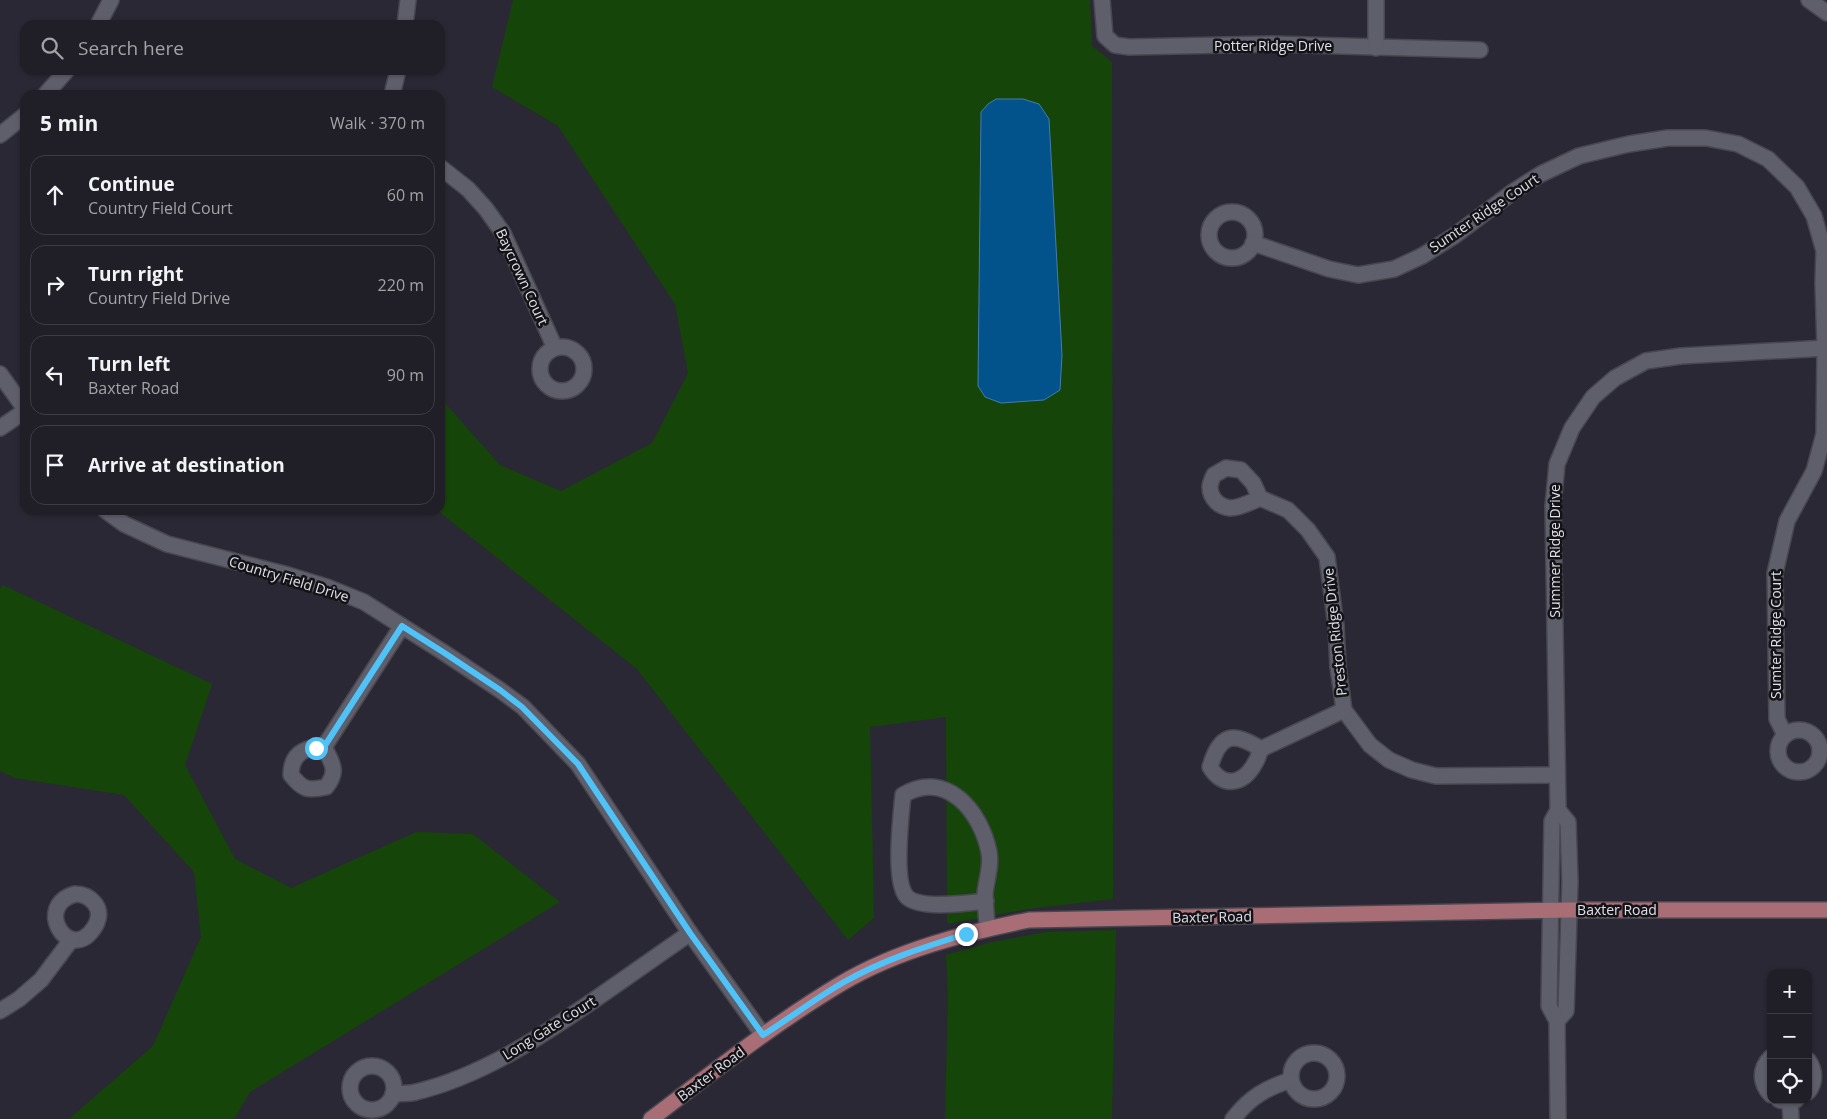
<!DOCTYPE html>
<meta charset="utf-8">
<style>
:root{--surface:#201e27;--page:#2d2b33;--text:#f1f3f6;--muted:#a2a2a7;--line:#3d3c44}
body{margin:0;font-family:"Open Sans",sans-serif;background:var(--page);color:var(--text)}
.controls{position:absolute;right:15px;bottom:15px;display:grid;overflow:hidden;border-radius:10px;box-shadow:0 1px 4px #0004}
.controls button{width:45px;height:45px;display:grid;place-items:center;padding:0;border:0;border-bottom:1px solid var(--line);background:var(--surface);color:var(--text);font:25px sans-serif}
.stop{position:absolute;width:15px;height:15px;margin:-11px;border:4px solid #4fc3f7;border-radius:50%;background:#fff}
.stop.end{background:#4fc3f7;border-color:#fff;box-shadow:0 1px 5px #0008}
.list{margin:0;padding:0;list-style:none}
h2{display:flex;justify-content:space-between;align-items:center;height:65px;margin:0;padding:0 20px;font-size:21px}
h2 small{font-size:16px;font-weight:400;color:var(--muted)}
.list li{display:grid;grid-template-columns:32px 1fr auto;gap:15px;align-items:center;box-sizing:border-box;height:80px;margin:0 10px 10px;padding:0 10px;border:1px solid var(--line);border-radius:15px}
.list b{display:block;font-size:19px;white-space:nowrap}
.list p{margin:0;font-size:16px;white-space:nowrap;color:var(--muted)}
.list em{font-size:16px;font-style:normal;color:var(--muted)}
.icon{flex:none;width:28px;height:28px;fill:none;stroke:currentColor;stroke-width:2;stroke-linecap:round;stroke-linejoin:round}
.map{position:relative;flex:none;width:1827px;height:1119px;overflow:hidden}
.search{position:absolute;background:var(--surface);box-shadow:0 1px 4px #0004;left:20px;top:20px;width:425px;height:55px;display:flex;align-items:center;gap:12px;box-sizing:border-box;padding:0 18px;border-radius:15px;color:var(--muted);font-size:19px}
.panel{position:absolute;background:var(--surface);box-shadow:0 1px 4px #0004;left:20px;top:90px;width:425px;height:425px;border-radius:15px}
.map>svg:first-child{display:block}
.green{fill:#164509;fill-rule:evenodd}
.water{fill:#02538c;stroke:#457da7}
.lines{fill:none;stroke-linecap:round;stroke-linejoin:round}
.minor-casing{stroke:#484750;stroke-width:18}
.major-casing{stroke:#484750;stroke-width:18}
.minor{stroke:#5f5e6b;stroke-width:15}
.major{stroke:#a96e75;stroke-width:15}
.route{stroke:#4fc3f7;stroke-width:6}
.labels{text-anchor:middle;stroke-width:5;stroke-linejoin:round;paint-order:stroke}
.street-label{font-size:14px;fill:#e0dfe7;stroke:#121217}
</style>
<div class="map">
<svg width="1827" height="1119" viewBox="0 0 1827 1119">
<rect width="100%" height="100%" fill="#2a2834"/>
<g class="green">
<path d="M513,0H1090L1092,46L1112,62L1113,899L1028,909L947,924L946,717L870,727L874,918L848,940L637,669L437,510H440V392L445,403L500,465L561,491L652,443L688,373L675,304L558,126L492,87ZM988,104L1049,119L1062,355L1060,390L978,386L980,129L981,112Z"/>
<path d="M3,585L212,684L185,765L235,859L291,888L416,832L473,834L560,902L250,1092L234,1119H69L153,1046L201,937L194,872L124,795L15,778L0,771V589Z"/>
<path d="M1116,930L1112,1119H945L948,997L946,955L992,942L1046,932Z"/>
</g>
<path class="water" d="M996,99H1023L1039,104L1049,119L1062,355L1060,390L1044,400L1001,403L985,397L978,386L981,112L988,104Z"/>
<g class="lines">
<defs>
<g id="minor">
<path d="M1102,0L1105,36L1115,45L1129,47L1272,44L1480,50"/>
<path d="M1376,0V48"/>
<path d="M1809,0L1827,13"/>
<path d="M98,25L111,0"/>
<path d="M405,25L408,0"/>
<path d="M45,95L67,70"/>
<path d="M392,95L398,70"/>
<path d="M0,135L25,115"/>
<path d="M440,167L468,189L486,209L503,233L555,348"/>
<circle cx="1232" cy="235" r="23"/>
<path d="M1253,243L1329,269L1358,275L1394,269L1422,256L1454,236L1514,191L1541,174L1579,156L1629,144L1668,138H1706L1738,144L1768,159L1797,187L1814,216L1824,251L1823,283L1825,348L1824,434L1814,471L1787,521L1775,573L1777,719L1785,735"/>
<circle cx="562" cy="369" r="22"/>
<path d="M0,374L25,409"/>
<path d="M0,428L25,411"/>
<path d="M1260,498C1251,502 1240,508 1230,508C1219,507 1210,498 1210,487C1210,483 1212,479 1214,475L1226,468L1241,470L1253,483L1260,498L1288,510L1308,530L1327,557L1336,626L1338,667L1344,710L1370,745L1389,760L1412,770L1436,776L1557,775"/>
<path d="M105,510L124,524L167,544L288,575L327,587L364,602L443,652L500,690L523,707L578,764L690,933L763,1035"/>
<circle cx="1799" cy="751" r="21"/>
<path d="M315,747H324C332,763 339,771 326,787C308,791 303,790 291,775C291,759 299,750 315,747Z"/>
<path d="M324,747L402,626"/>
<path d="M1261,749C1259,753 1258,759 1255,763C1244,784 1223,789 1210,767C1220,734 1232,731 1261,749L1344,710"/>
<path d="M75,894C90,894 103,907 97,922C96,926 93,929 91,932C67,960 34,906 75,894Z"/>
<path d="M986,901C967,903 921,910 907,897C893,883 901,815 903,795C947,769 981,812 989,852C992,866 986,880 985,894C985,906 987,918 987,929"/>
<path d="M0,1011L19,999L41,980L71,940"/>
<path d="M1557,1021L1566,1011L1570,881L1568,822L1558,810"/>
<circle cx="1314" cy="1076" r="23"/>
<path d="M1771,1057C1759,1069 1760,1083 1771,1095"/>
<path d="M1808,1060C1815,1070 1816,1082 1808,1092"/>
<circle cx="372" cy="1088" r="22"/>
<path d="M393,1094C401,1093 409,1094 416,1092C482,1076 542,1036 597,998C628,976 659,955 690,933"/>
<path d="M1779,1100L1790,1102L1796,1100"/>
<path d="M1790,1102L1791,1119"/>
<path d="M1233,1119C1250,1097 1266,1088 1291,1080"/>
<path d="M1558,1119L1557,1021L1549,1006L1552,821L1558,810L1553,506L1557,464L1572,428L1593,397L1615,378L1646,361L1681,356L1827,348"/>
</g>
<path id="major" d="M651,1119C713,1072 775,1023 842,983C898,950 965,933 1029,920L1570,910H1827"/>
</defs>
<use href="#minor" class="minor-casing"/>
<use href="#major" class="major-casing"/>
<use href="#minor" class="minor"/>
<use href="#major" class="major"/>
</g>
<g class="lines">
<path class="route" d="M316,748L324,747L402,626L443,652L500,690L522,707L578,764L690,933L763,1035C790,1018 816,998 844,982C883,960 924,947 966,934"/>
</g>
<g class="labels">
<g class="street-label">
<text x="1273" y="51">Potter Ridge Drive</text>
<text transform="translate(1484 213) rotate(-34)" y="5">Sumter Ridge Court</text>
<text transform="translate(522 277) rotate(65)" y="5">Baycrown Court</text>
<text transform="translate(1555 551) rotate(-90)" y="5">Summer Ridge Drive</text>
<text transform="translate(289 579) rotate(17)" y="5">Country Field Drive</text>
<text transform="translate(1335 632) rotate(-96)" y="5">Preston Ridge Drive</text>
<text transform="translate(1776 635) rotate(-90)" y="5">Sumter Ridge Court</text>
<text x="1617" y="915">Baxter Road</text>
<text transform="translate(1212 917) rotate(-1)" y="5">Baxter Road</text>
<text transform="translate(549 1028) rotate(-32)" y="5">Long Gate Court</text>
<text transform="translate(711 1074) rotate(-37)" y="5">Baxter Road</text>
</g>
</g>
</svg>
<div class="controls">
<button>+</button>
<button>−</button>
<button><svg class="icon" aria-label="locate" viewBox="0 0 24 24"><circle cx="12" cy="12" r="6"/><path d="M12 2v4M12 18v4M2 12h4M18 12h4"/></svg></button>
</div>
<div class="stop" style="left:316px;top:748px"></div>
<div class="stop end" style="left:966px;top:934px"></div>
<div class="search"><svg class="icon" aria-label="search" viewBox="0 0 24 24"><circle cx="10" cy="10" r="6"/><path d="M15 15l6 6"/></svg>Search here</div>
<section class="panel">
<h2>5 min<small>Walk · 370 m</small></h2>
<ul class="list">
<li><svg class="icon" aria-label="ahead" viewBox="0 0 24 24"><path d="M12 20V5M6 11l6-6 6 6"/></svg><div><b>Continue</b><p>Country Field Court</p></div><em>60 m</em></li>
<li><svg class="icon" aria-label="right" viewBox="0 0 24 24"><path d="M7 20v-9h11M14 6l5 5-5 5"/></svg><div><b>Turn right</b><p>Country Field Drive</p></div><em>220 m</em></li>
<li><svg class="icon" aria-label="left" viewBox="0 0 24 24"><path d="M17 20v-9H6M10 6l-5 5 5 5"/></svg><div><b>Turn left</b><p>Baxter Road</p></div><em>90 m</em></li>
<li><svg class="icon" aria-label="arrive" viewBox="0 0 24 24"><path d="M6 21V4h12l-3 4 3 4H6"/></svg><div><b>Arrive at destination</b></div></li>
</ul>
</section>
</div>
